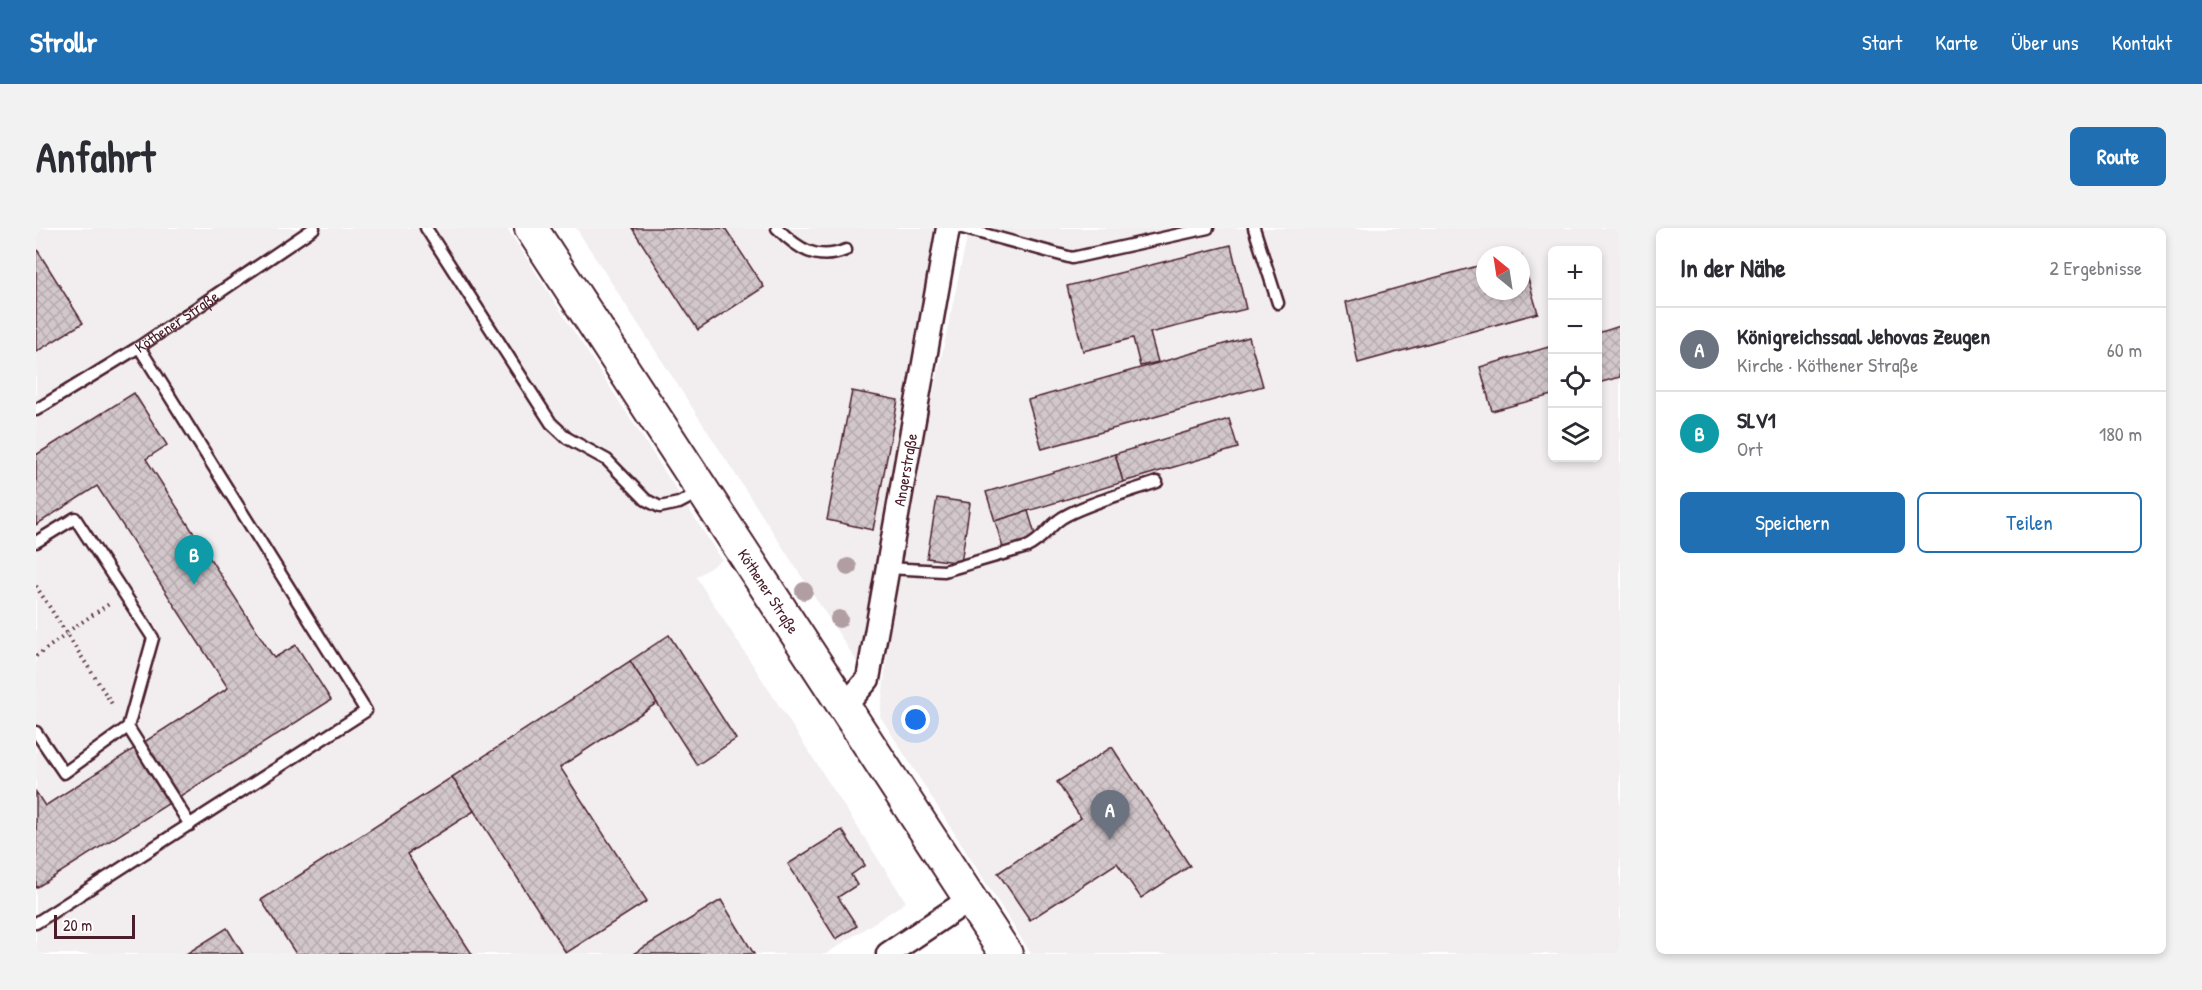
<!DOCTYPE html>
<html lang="de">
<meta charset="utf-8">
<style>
:root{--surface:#fff;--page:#f2f2f3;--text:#2b2b33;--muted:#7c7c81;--line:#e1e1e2;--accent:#1f6fb2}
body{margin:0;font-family:"Patrick Hand",sans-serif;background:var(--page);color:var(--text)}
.controls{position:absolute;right:18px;top:18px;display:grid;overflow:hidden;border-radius:9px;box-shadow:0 3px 9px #0003}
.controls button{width:54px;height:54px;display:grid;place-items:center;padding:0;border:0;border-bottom:2px solid var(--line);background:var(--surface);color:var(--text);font:30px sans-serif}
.compass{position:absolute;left:1440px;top:18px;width:54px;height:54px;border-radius:50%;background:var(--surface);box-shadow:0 3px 9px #0003;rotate:330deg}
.scale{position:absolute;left:18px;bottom:15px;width:81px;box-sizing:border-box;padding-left:6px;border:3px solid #4a1f2b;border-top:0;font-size:16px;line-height:21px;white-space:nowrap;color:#4a1f2b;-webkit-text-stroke:4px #fff;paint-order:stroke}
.you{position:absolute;left:880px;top:492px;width:21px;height:21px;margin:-15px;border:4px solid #fff;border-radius:50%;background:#1a73e8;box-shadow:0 0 0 9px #1a73e833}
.badge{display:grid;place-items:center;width:39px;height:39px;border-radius:50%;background:var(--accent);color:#fff;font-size:20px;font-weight:700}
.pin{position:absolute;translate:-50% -50px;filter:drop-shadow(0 2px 3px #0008)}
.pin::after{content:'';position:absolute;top:32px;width:21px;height:18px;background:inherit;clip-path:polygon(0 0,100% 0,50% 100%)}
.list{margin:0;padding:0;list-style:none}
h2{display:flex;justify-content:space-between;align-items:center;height:78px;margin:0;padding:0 24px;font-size:26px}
h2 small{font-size:20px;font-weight:400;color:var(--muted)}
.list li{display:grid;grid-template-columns:39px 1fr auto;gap:18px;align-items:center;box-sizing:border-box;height:84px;padding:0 24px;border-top:2px solid var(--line)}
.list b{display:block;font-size:22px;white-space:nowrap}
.list p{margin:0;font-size:20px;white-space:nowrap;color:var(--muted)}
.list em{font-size:20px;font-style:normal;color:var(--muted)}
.actions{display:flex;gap:12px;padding:18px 24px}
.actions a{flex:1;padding:14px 0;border:2px solid var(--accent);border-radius:9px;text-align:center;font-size:21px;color:var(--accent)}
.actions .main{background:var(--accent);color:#fff}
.icon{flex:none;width:33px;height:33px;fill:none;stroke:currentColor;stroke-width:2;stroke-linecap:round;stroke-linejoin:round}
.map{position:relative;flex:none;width:1584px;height:726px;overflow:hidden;border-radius:9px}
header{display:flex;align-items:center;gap:36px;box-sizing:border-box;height:84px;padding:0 30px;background:var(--accent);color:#fff}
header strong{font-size:28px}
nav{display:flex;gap:33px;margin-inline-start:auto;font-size:21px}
.intro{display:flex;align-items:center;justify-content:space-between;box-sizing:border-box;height:144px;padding:0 36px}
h1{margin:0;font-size:42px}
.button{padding:15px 27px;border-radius:9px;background:var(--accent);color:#fff;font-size:21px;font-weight:700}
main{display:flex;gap:36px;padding:0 36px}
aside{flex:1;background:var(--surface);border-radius:9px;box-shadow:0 3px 9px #0003}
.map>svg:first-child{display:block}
.built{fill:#f2eeef;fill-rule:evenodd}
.building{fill:url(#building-cross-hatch);stroke:#4a1f2b;stroke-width:1.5}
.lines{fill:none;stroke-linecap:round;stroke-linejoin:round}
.lane-casing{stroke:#4a1f2b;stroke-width:15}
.street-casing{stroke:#4a1f2b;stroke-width:27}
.secondary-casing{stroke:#4a1f2b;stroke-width:36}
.path{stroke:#4a1f2b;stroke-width:4;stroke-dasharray:1.5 4.5;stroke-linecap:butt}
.lane{stroke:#fff;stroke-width:10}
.street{stroke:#fff;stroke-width:22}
.secondary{stroke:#fff;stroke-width:32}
.tree{fill:#b19ea3}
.labels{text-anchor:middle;stroke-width:4.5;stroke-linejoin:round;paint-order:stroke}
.street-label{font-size:16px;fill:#4a1f2b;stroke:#fff}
</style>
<header>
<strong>Strollr</strong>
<nav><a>Start</a><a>Karte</a><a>Über uns</a><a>Kontakt</a></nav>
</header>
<div class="intro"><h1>Anfahrt</h1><a class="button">Route</a></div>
<main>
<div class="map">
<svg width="1584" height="726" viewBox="0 0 1584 726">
<defs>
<pattern id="building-cross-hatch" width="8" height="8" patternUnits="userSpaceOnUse" patternTransform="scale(1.5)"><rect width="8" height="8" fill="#d2c7cb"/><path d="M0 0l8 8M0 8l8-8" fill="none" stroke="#b6aaae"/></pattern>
</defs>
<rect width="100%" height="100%" fill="#fff"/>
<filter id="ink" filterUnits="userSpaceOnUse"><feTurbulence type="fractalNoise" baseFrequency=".0167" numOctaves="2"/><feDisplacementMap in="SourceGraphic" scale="12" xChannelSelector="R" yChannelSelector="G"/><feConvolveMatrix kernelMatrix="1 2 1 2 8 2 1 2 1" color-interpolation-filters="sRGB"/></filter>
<g filter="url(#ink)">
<g class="built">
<path d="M0,0H471L686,332L660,349L870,674L790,726H0Z"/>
<path d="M540,0H912L832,451Z"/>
<path d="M933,0H1584V726H995L844,488L857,375L886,219ZM1516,22H1562V230H1516ZM1449,27H1485V63H1449Z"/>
</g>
<g class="building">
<path d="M596,0H689L728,59L662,102Z"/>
<path d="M1195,17L1210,81L1114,105L1122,134L1104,138L1097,110L1047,123L1031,58Z"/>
<path d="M0,20L47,95L0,124Z"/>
<path d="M1485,27L1502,85L1322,135L1310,74L1449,36V63H1485Z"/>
<path d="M1584,98V149L1562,155V105Z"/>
<path d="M1213,109L1227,158L1006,221L992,172Z"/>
<path d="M1516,118V167L1456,183L1444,139Z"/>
<path d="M816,163L862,172L837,302L791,292Z"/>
<path d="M98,165L131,217L110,231L238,430L260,417L295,472L0,660V564L9,578L192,460L61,258L0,297V227Z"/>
<path d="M1193,191L1202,220L1087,254L1079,226Z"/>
<path d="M1079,226L1087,254L959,293L950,264Z"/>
<path d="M901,270L934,275L925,335L891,330Z"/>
<path d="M992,283L1000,310L967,320L959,293Z"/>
<path d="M633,407L700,511L661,537L594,433Z"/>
<path d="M594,433L621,475L524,539L611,673L530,725L416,549Z"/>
<path d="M1076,519L1154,638L1105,670L1081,635L994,692L962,645L1045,590L1021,554Z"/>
<path d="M416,549L438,583L371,626L436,726H260L225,672Z"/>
<path d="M806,602L829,637L815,647L821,657L802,669L821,698L800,711L752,636Z"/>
<path d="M685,672L718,726H597Z"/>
<path d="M191,700L207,726H150Z"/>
</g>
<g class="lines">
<defs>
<g id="lane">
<path d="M390,0L515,195L531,210L571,232L610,272L624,279L643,275L664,264"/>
<path d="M741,0C762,21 781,34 810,22"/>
<path d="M926,0L1036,30L1172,0"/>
<path d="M1218,0L1242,75"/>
<path id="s1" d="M0,182L103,119L278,0"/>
<path d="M0,314L39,290L117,410L92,499L28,545L0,504"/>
<path d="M851,340L908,343L991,319C1006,312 1011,301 1023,292C1039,279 1099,262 1121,254"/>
<path d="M92,499L154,597"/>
<path d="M0,695L330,483L103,119"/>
</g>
<g id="street">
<path id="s2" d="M809,478L832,451L912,0"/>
<path d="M852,726L934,671"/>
</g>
<g id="secondary">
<path id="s3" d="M495,0L970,726"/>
</g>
</defs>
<use href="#lane" class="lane-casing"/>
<use href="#street" class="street-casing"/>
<use href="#secondary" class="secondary-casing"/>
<g class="path">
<path d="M0,358L78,479"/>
<path d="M31,404L73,376"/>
<path d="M0,428L31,406"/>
</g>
<use href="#lane" class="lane"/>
<use href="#street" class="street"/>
<use href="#secondary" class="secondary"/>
</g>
<g class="tree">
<circle cx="812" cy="339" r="9"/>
<circle cx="768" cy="363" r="9"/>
<circle cx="803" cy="391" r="9"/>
</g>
</g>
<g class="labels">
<g class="street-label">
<text dy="6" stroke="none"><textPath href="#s1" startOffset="166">Köthener Straße</textPath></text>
<text dy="6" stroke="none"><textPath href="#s2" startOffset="248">Angerstraße</textPath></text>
<text dy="6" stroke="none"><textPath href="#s3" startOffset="434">Köthener Straße</textPath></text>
</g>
</g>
</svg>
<div class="controls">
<button>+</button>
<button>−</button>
<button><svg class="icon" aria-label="locate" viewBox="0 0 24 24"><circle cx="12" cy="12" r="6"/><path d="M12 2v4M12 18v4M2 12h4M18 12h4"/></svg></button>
<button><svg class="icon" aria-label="layers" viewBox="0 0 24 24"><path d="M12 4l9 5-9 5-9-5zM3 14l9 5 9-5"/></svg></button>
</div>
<svg class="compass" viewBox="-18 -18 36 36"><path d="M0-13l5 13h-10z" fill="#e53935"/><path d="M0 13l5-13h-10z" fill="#7c7c81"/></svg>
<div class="scale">20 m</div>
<div class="you"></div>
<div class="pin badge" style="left:1074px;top:612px;background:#6b7280">A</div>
<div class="pin badge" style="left:158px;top:357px;background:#0f9aa8">B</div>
</div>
<aside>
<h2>In der Nähe<small>2 Ergebnisse</small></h2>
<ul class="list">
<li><span class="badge" style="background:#6b7280">A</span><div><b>Königreichssaal Jehovas Zeugen</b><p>Kirche · Köthener Straße</p></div><em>60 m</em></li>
<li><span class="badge" style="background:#0f9aa8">B</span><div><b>SLV1</b><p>Ort</p></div><em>180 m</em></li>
</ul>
<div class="actions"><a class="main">Speichern</a><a>Teilen</a></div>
</aside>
</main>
